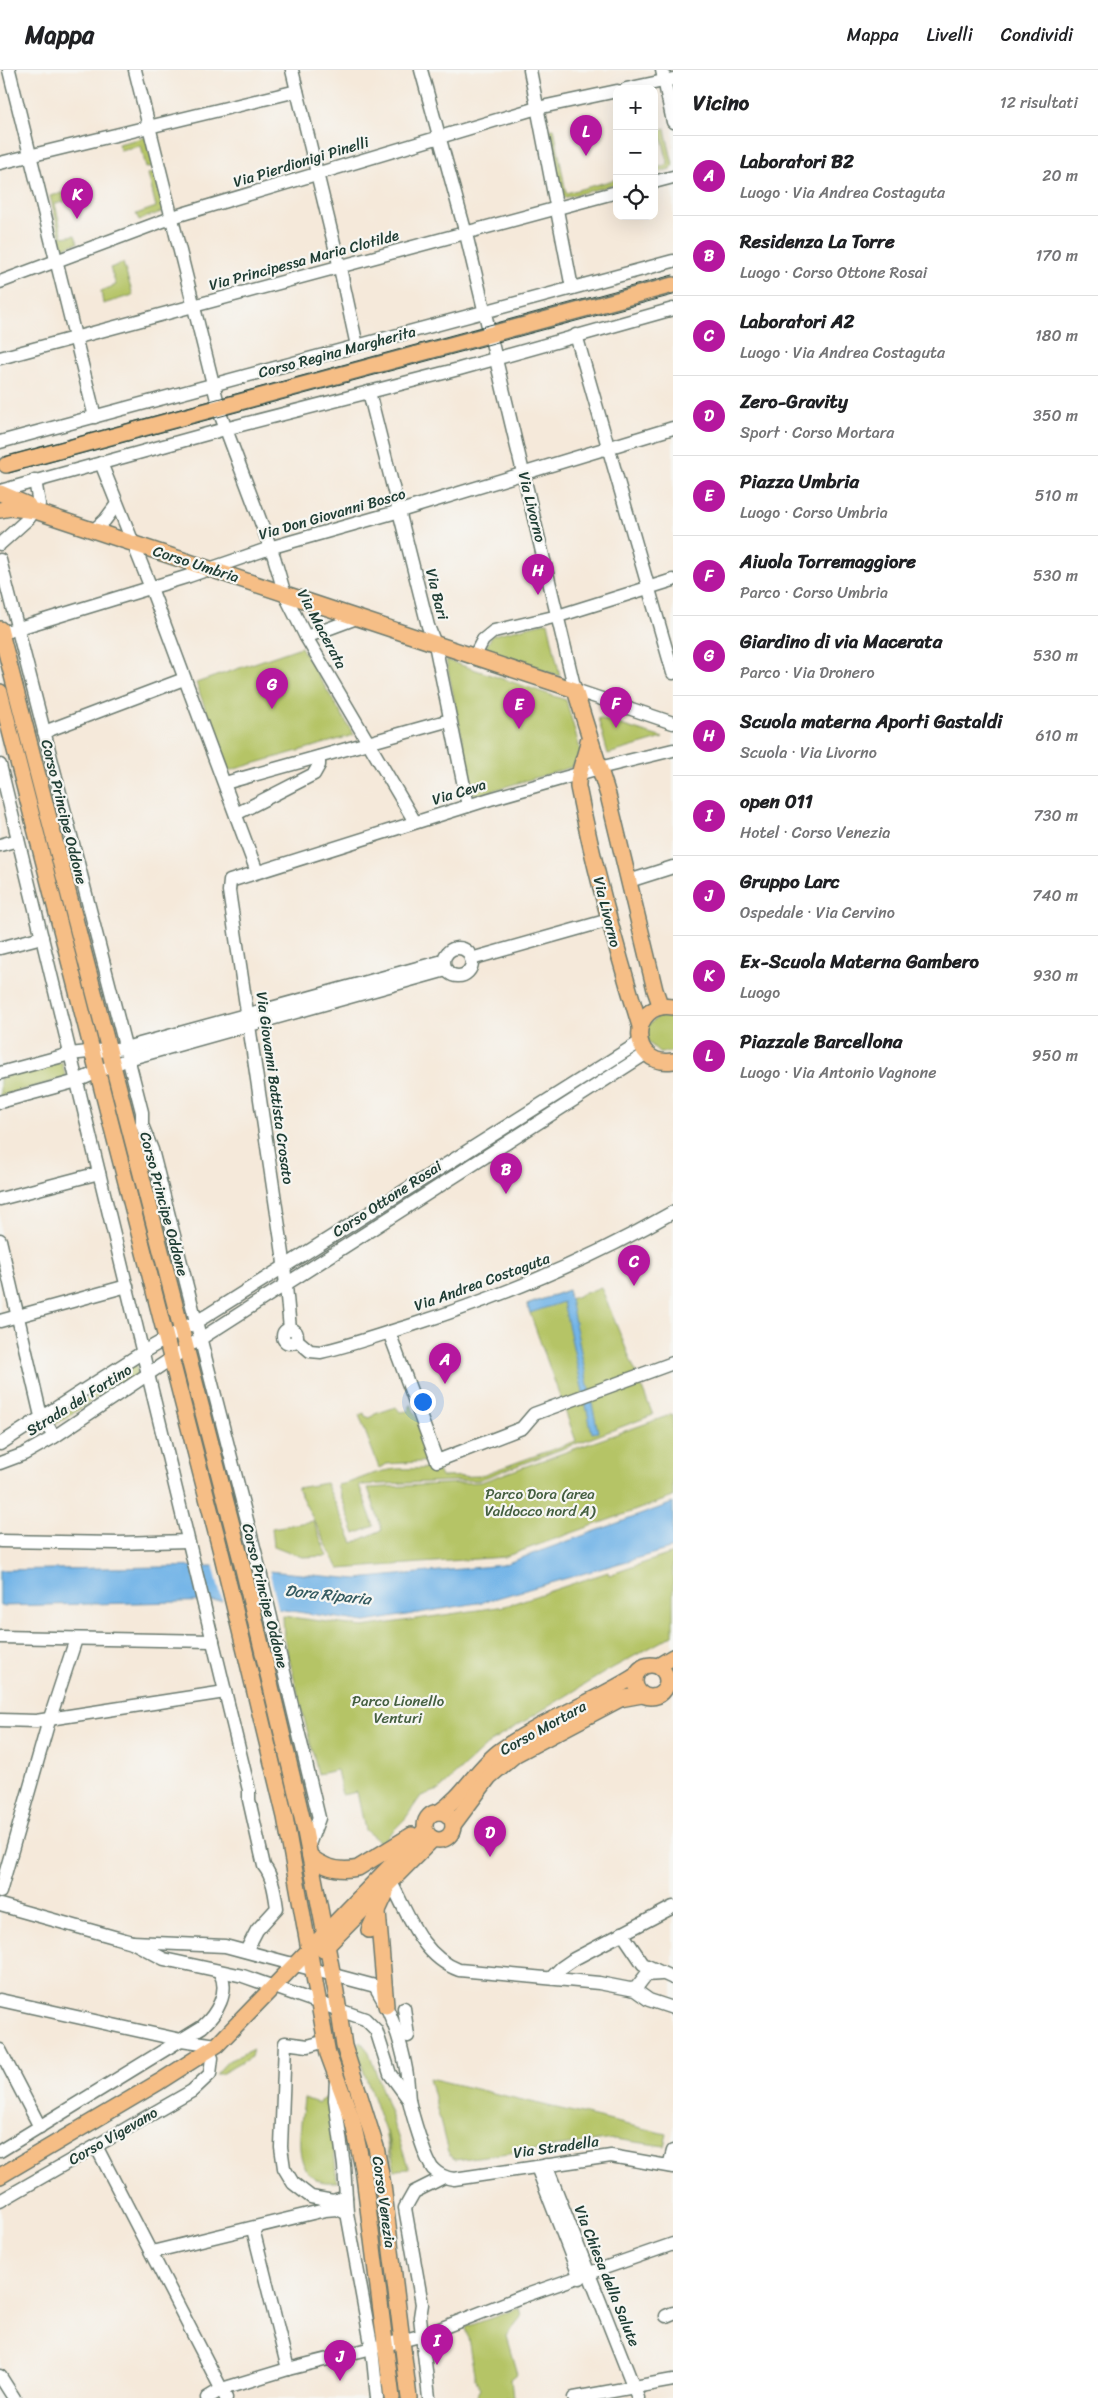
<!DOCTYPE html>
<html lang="it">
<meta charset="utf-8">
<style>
:root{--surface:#fff;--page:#f6f6f6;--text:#202124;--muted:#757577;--line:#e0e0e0;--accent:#b5179e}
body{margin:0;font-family:Sriracha,sans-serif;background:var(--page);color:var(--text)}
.controls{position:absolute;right:15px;top:15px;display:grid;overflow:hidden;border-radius:10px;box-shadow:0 5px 20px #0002}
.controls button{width:45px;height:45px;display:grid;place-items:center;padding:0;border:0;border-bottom:1px solid var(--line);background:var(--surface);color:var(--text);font:25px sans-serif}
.you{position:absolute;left:422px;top:1331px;width:18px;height:18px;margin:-12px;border:4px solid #fff;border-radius:50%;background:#1a73e8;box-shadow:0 0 0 8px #1a73e833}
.badge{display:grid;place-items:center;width:32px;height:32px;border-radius:50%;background:var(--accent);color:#fff;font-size:16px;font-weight:700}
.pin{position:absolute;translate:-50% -41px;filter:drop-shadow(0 1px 2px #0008)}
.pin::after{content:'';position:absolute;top:26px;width:18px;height:15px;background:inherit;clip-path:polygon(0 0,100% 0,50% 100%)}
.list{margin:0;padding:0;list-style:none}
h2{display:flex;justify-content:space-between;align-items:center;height:65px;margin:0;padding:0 20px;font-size:21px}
h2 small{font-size:16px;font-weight:400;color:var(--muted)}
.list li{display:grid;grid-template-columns:32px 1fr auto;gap:15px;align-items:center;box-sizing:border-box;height:80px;padding:0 20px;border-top:1px solid var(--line)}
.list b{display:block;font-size:19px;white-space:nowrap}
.list p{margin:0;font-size:16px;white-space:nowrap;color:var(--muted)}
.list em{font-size:16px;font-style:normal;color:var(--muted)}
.icon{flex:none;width:28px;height:28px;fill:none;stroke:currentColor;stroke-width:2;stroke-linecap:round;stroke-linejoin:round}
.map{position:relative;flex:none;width:673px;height:2328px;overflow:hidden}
header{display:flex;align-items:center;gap:30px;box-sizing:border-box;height:70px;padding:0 25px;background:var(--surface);border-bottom:1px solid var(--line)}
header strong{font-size:24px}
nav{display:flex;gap:28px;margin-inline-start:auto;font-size:18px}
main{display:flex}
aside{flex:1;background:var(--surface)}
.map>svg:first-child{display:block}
.green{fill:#b5c466;stroke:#6a804d}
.water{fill:#72b4e7;stroke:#48788e}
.pier{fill:#f5e9da}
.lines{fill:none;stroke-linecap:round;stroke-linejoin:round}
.minor-casing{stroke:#6a796e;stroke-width:15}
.major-casing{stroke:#6a796e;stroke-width:18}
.minor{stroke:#fff;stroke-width:12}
.major{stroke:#f6be86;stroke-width:15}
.tram{stroke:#1f3d34;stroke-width:1}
.labels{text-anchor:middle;stroke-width:4.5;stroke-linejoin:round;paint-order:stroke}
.street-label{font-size:15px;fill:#1f3d34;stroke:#f6f6f2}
.park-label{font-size:15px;fill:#445f40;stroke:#f6f6f2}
.water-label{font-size:16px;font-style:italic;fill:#345b61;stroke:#f6f6f2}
</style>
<header>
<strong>Mappa</strong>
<nav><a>Mappa</a><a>Livelli</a><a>Condividi</a></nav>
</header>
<main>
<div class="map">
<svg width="673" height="2328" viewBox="0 0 673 2328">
<rect width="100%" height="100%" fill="#f6f6f2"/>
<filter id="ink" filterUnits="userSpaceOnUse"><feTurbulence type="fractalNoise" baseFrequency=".02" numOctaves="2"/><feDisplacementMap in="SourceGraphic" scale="10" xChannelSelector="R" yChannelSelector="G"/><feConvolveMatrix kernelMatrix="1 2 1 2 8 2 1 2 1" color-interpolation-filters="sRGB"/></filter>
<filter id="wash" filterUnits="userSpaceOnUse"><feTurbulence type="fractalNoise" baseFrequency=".0096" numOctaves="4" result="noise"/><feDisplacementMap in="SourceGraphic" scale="20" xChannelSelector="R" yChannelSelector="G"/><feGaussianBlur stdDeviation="1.12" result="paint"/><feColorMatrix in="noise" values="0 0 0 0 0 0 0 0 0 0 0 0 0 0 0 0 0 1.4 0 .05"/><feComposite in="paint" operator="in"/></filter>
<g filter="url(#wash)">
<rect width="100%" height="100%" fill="#f5e9da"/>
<g class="green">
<path d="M554,58L566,123L617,109V114L563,128L550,59Z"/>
<path d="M665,59L673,95L670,99L654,104V99L668,94L660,60Z"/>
<path d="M146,67L153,96L146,98L141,76L120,80L118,74Z"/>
<path d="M155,102L164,141L139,150L136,144L156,137L148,104Z"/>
<path d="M91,116L94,124L55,134L63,167L75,165L78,173L63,178L50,126Z"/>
<path d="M123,193L133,225L103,234L101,221L116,215L110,198Z"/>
<path d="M548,552L560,606L488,584L486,576L493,565Z"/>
<path d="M301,577L354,665L228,701L196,613Z"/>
<path d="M446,590L566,630L581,682L572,697L474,726Z"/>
<path d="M598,648L663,668L608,684Z"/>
<path d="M660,945H673V982H659L648,972L647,956Z"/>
<path d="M62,992L66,1008L0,1026V1008Z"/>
<path d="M601,1217L653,1345L479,1410L359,1415L374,1456L355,1464L337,1415C355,1413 371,1402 389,1400C405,1397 420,1401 436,1396L441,1407L479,1406L576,1371L527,1235L568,1220L570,1229Z"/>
<path d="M135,1290L139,1307L112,1325L113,1317L54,1356L52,1352L108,1315V1308Z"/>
<path d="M411,1334L434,1391L387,1394L379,1398L359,1345L364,1343L365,1346L370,1348L375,1344L396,1337L400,1342L408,1341Z"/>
<path d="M673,1344V1427L504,1487L339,1499L297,1418L326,1413L353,1473L382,1460L368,1418L481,1412Z"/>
<path d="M313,1451L328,1486L302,1487L274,1476L272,1458Z"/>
<path d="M673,1483V1565L607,1601L492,1671L439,1720L421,1726L405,1749L381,1773L365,1760L357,1722L342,1725L337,1700L318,1704L284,1568L283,1546L363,1557L505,1536L599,1505L608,1502L609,1505Z"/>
<path d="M361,1972L369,1982L409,2099L395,2100L387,2061L392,2102L385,2061L355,1977Z"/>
<path d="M253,1979L251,1987L221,2004H216L228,1991Z"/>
<path d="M343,1984L370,2073L396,2257L391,2259L374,2128L358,2049L337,1987Z"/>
<path d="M429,2008L667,2064L664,2076L614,2069L455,2090L448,2082Z"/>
<path d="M329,2026L337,2112C331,2112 323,2113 318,2110C290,2096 302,2053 304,2028L318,2033Z"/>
<path d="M519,2238L521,2247L506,2266L517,2304L511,2309L513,2328H476L481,2319L475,2309L466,2257Z"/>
</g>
<g class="water">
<path d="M568,1220L598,1362L592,1363L563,1232L530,1243L527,1235Z"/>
<path d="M673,1433V1478L483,1532L365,1552L224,1531L0,1536V1500L212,1496L357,1509L502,1495Z"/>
</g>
<path class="pier" d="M213,1494L269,1499L279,1542L223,1534Z"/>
</g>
<g filter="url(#ink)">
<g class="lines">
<defs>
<g id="minor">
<path d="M9,0L95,347"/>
<path d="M135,0L221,346L274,487L285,525L306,567L415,752"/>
<path d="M292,0L340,198L357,276"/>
<path d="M421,0L466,164L575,620L673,653"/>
<path d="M530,0L572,218"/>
<path d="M662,0L673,52"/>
<path d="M626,19L673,9"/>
<path d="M0,93L297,21"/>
<path d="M654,112L673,107"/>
<path d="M0,212L179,145L537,38L617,21"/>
<path d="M576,265L673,603"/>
<path d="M0,288L617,122"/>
<path d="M369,322L428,556L435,574L468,736"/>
<path d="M0,372L673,191"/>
<path d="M101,393L151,518L257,802"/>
<path d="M0,421L225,359L459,299L673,239"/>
<path d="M93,461L105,450L117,434"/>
<path d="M0,474L29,448L39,434L35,410"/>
<path d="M0,490L142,1042V1055L152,1080L256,1485L319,1748L308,1777"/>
<path d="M9,561L189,506L276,476L400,441L673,358"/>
<path d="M306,567L357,548"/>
<path d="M474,587L483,570L494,561L558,546L673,510"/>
<path d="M44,662L184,609"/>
<path d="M0,695L249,1720V1730L264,1796C273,1807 275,1824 277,1838L257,1860L246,1881"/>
<path d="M225,713L450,650"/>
<path d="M236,744L314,704L319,695V687"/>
<path d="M0,775L18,770"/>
<path d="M629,811L673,797"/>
<path d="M0,878L42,867"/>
<circle cx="458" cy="892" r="14"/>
<path d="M471,889L609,850"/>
<path d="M0,1003L70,984L125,978L443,891"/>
<path d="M0,1032L77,1011L128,989L446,900"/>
<path d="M0,1129L99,1103"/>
<path d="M0,1170L40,1342L54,1367"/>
<path d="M0,1251L127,1216"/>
<circle cx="290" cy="1266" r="7"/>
<path d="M290,1259L283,1184L229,821L230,811L490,729L599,698L673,680"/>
<path d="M389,1262L437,1391L522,1358L534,1344L673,1293"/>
<path d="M297,1270L310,1281L321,1282C352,1275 382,1264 412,1255C503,1226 590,1190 673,1142"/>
<path d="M194,1273L647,983"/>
<path d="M0,1374L143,1282L206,1246L640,972"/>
<path d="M0,1393L24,1384L54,1367L178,1284"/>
<path d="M0,1471L118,1473L188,1471"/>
<path d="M0,1567L213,1571"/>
<path d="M0,1650L36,1651L225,1622"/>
<path d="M392,1814C409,1847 422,1886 459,1900L599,1913L635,1920L649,1930L673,1938"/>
<path d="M0,1822L48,1654L76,1569"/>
<path d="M0,1835L132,1872L164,1889L243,1906L365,1949L376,1960L390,2004L409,2030"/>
<path d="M622,1863L643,1894L673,1908"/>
<path d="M132,1872L225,1876L375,1916C390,1940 401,1971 406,1999C408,2009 408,2020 409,2030C412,2044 425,2089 433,2099C439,2105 445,2108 454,2109L611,2086L673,2097"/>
<path d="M551,1908L561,1898L574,1889L673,1837"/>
<path d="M631,1919L636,1918L646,1905L661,1904"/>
<path d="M0,1930L181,1970L217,1975"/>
<path d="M404,1938L408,1966"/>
<path d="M326,1971L308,1976L285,1973L281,2077L284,2098L293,2113L311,2127L333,2131L346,2127"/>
<path d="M0,1980L40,2057"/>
<path d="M336,2009L335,2030L344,2096L347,2143L372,2279L377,2328"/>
<path d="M96,2076L226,2328"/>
<path d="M0,2081L202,1957C217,1944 230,1921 220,1903"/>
<path d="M546,2095L638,2328"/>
<path d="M669,2096L673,2081"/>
<path d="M537,2097L580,2208"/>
<path d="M0,2131L192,2021L210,2004L212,1988"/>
<path d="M253,2159L288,2299"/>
<path d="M152,2182L325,2140L337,2139L346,2143"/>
<path d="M666,2246L673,2243"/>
<path d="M0,2306L14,2328"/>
<path d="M207,2328L222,2319L288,2299L424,2265L521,2227L673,2174"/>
<path d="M429,2328L420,2247L422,2234L405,2138L414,2122L444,2107"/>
<path d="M574,2328L673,2310"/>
</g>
<g id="major">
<path d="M6,395L673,215"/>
<path d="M0,423L28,435"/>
<path d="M0,440L11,438L35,441L575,620L608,725L655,920L661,937"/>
<path d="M0,559L240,1486L304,1756L336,1922L344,1976L376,2077L383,2115L409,2328"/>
<path d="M0,622L222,1486L285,1747L328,1984L352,2049L363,2098L392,2328"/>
<path d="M588,671C586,687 577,702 578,717C594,798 616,878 640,956"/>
<path d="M673,937C629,930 628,998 673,991"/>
<circle cx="651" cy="1611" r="16"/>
<path d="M658,1596L673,1587"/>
<path d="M439,1742C464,1726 477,1697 501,1680C542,1651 592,1633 635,1606"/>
<circle cx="439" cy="1756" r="14"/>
<path d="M453,1755L489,1707L516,1684L620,1629L642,1625"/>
<path d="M310,1786C324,1798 340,1802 358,1798L412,1765"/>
<path d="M378,1842L386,1936"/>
<path d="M369,1860L386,1823"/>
<path d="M323,1880L433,1769"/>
<path d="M0,2106L159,2012L217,1975L425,1760"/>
</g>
</defs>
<use href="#minor" class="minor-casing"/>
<use href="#major" class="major-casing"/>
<use href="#minor" class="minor"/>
<use href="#major" class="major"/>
<g class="tram">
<path d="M4,387L673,205"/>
<path d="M9,403L673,225"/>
</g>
</g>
</g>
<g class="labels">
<g class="street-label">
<text transform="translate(301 92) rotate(-17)" y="5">Via Pierdionigi Pinelli</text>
<text transform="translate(304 190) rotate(-15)" y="5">Via Principessa Maria Clotilde</text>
<text transform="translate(337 282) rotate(-15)" y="5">Corso Regina Margherita</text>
<text transform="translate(532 437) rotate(76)" y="5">Via Livorno</text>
<text transform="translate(332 444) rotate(-16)" y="5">Via Don Giovanni Bosco</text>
<text transform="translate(196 494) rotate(18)" y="5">Corso Umbria</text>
<text transform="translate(437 524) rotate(76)" y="5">Via Bari</text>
<text transform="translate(322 559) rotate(62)" y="5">Via Macerata</text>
<text transform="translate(459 722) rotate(-17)" y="5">Via Ceva</text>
<text transform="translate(64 742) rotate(76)" y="5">Corso Principe Oddone</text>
<text transform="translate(607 842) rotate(76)" y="5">Via Livorno</text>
<text transform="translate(275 1018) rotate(82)" y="5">Via Giovanni Battista Crosato</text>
<text transform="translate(387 1129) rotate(-33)" y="5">Corso Ottone Rosai</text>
<text transform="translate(164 1134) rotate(75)" y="5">Corso Principe Oddone</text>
<text transform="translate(482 1212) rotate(-20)" y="5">Via Andrea Costaguta</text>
<text transform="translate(79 1330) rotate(-32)" y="5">Strada del Fortino</text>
<text transform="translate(265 1526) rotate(76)" y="5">Corso Principe Oddone</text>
<text transform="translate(543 1658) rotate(-29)" y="5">Corso Mortara</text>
<text transform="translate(113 2066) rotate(-30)" y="5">Corso Vigevano</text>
<text transform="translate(556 2077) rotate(-8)" y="5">Via Stradella</text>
<text transform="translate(384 2132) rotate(82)" y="5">Corso Venezia</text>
<text transform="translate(607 2206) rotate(68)" y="5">Via Chiesa della Salute</text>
</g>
<g class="park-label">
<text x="540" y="1429">Parco Dora (area<tspan x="540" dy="17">Valdocco nord A)</tspan></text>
<text x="398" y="1636">Parco Lionello<tspan x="398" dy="17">Venturi</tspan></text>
</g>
<g class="water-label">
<text transform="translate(328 1524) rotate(6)" y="6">Dora Riparia</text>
</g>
</g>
</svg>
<div class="controls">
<button>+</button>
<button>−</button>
<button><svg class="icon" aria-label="locate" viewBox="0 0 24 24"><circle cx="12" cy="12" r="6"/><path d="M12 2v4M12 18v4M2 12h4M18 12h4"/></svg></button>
</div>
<div class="you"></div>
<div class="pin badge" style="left:445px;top:1314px">A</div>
<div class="pin badge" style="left:506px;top:1124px">B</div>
<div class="pin badge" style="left:634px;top:1216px">C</div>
<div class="pin badge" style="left:490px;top:1787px">D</div>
<div class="pin badge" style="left:519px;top:659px">E</div>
<div class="pin badge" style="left:616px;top:658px">F</div>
<div class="pin badge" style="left:272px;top:639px">G</div>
<div class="pin badge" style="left:538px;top:525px">H</div>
<div class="pin badge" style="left:437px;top:2295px">I</div>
<div class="pin badge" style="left:340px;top:2311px">J</div>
<div class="pin badge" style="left:77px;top:149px">K</div>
<div class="pin badge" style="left:586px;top:86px">L</div>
</div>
<aside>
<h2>Vicino<small>12 risultati</small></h2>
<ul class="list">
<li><span class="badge">A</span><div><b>Laboratori B2</b><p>Luogo · Via Andrea Costaguta</p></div><em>20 m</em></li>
<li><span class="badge">B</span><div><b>Residenza La Torre</b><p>Luogo · Corso Ottone Rosai</p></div><em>170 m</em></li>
<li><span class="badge">C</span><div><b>Laboratori A2</b><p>Luogo · Via Andrea Costaguta</p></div><em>180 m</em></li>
<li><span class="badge">D</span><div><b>Zero-Gravity</b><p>Sport · Corso Mortara</p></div><em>350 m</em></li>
<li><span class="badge">E</span><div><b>Piazza Umbria</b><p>Luogo · Corso Umbria</p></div><em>510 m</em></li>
<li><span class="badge">F</span><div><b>Aiuola Torremaggiore</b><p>Parco · Corso Umbria</p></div><em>530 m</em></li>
<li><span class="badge">G</span><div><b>Giardino di via Macerata</b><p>Parco · Via Dronero</p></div><em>530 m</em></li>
<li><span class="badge">H</span><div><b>Scuola materna Aporti Gastaldi</b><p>Scuola · Via Livorno</p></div><em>610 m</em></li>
<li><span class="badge">I</span><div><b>open 011</b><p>Hotel · Corso Venezia</p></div><em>730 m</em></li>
<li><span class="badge">J</span><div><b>Gruppo Larc</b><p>Ospedale · Via Cervino</p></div><em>740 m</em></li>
<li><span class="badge">K</span><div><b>Ex-Scuola Materna Gambero</b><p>Luogo</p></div><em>930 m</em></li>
<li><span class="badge">L</span><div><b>Piazzale Barcellona</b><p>Luogo · Via Antonio Vagnone</p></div><em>950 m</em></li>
</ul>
</aside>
</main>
